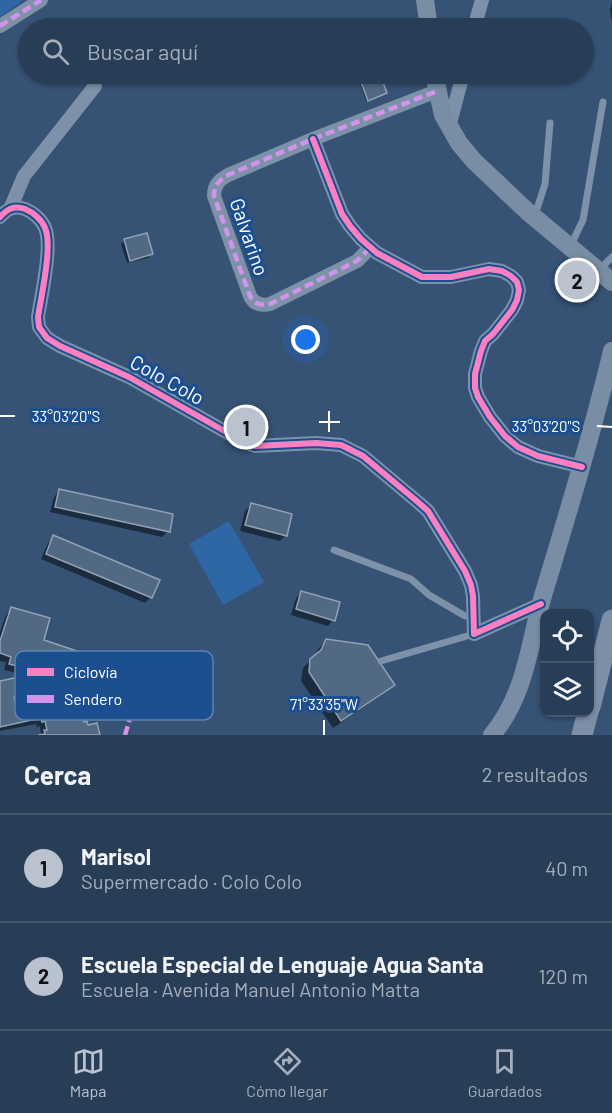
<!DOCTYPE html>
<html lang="es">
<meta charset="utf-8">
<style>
:root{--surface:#283e57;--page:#30455d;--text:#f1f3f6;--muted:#a5aeba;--line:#44576d;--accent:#b9c2ce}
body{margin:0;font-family:Barlow,sans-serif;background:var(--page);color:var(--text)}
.controls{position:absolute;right:18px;bottom:18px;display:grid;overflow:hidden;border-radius:12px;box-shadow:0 2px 4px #0004}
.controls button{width:54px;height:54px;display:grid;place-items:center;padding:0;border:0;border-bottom:2px solid var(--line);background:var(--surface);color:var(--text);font:30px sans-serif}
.you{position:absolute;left:306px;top:340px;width:21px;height:21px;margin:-15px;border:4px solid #fff;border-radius:50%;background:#1a73e8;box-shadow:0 0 0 9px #1a73e833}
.badge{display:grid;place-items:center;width:39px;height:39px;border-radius:50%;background:var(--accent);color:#111;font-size:20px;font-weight:700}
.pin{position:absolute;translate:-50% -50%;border:3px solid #fff;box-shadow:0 2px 6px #0006}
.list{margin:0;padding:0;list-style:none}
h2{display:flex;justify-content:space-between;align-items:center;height:78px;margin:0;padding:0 24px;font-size:26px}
h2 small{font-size:20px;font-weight:400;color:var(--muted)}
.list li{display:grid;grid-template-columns:39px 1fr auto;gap:18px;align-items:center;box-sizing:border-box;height:108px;padding:0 24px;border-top:2px solid var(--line)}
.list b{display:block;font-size:22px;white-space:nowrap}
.list p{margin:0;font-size:20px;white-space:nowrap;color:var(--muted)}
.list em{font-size:20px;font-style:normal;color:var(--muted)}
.icon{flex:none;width:33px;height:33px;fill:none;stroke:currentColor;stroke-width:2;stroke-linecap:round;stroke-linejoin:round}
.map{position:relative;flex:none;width:612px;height:735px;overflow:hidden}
.search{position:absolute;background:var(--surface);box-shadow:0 2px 4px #0004;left:18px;right:18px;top:18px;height:66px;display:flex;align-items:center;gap:15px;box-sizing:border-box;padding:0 21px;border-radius:33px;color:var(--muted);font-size:22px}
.sheet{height:294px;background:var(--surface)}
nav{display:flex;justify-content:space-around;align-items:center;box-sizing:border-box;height:84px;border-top:2px solid var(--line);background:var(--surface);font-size:16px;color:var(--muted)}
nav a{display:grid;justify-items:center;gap:3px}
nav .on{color:var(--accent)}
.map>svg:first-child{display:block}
.green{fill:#2f66a5}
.shadow{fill:#0007}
.building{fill:#526984;stroke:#92a2b6;stroke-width:1.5}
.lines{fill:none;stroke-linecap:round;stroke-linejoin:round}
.lane{stroke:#7d92a8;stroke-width:7}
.street{stroke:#7d92a8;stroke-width:14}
.secondary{stroke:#798da4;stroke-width:18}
.primary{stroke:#7d8ea7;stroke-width:21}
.quiet{stroke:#d193ec;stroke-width:4.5;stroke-dasharray:9 4.5;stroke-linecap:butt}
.cycleway-casing{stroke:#1b4f8f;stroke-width:10}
.cycleway{stroke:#ff80c0;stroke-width:6}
.ticks{fill:none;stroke:#fff;stroke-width:2}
.labels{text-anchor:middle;stroke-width:6;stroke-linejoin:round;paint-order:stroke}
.street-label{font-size:20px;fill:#fff;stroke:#1b4f8f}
.key{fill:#1b4f8f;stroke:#5f84b1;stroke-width:1.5}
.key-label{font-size:16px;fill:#fff}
.ticks-label{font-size:15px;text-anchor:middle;fill:#fff;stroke:#1b4f8f;stroke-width:6;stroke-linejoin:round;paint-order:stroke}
</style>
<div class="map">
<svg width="612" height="735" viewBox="0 0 612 735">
<rect width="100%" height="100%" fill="#365274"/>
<g class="green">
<path d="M0,0H23L0,17Z"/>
<path d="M229,521L264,582L223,605L189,544Z"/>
</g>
<g class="shadow">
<path d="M612,2V22L610,10Z"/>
<path d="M365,74H379L386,93L366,101L358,77Z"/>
<path d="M125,241L151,254L148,258L127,263L121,244Z"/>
<path d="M59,491L168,531L162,537L50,512L54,497Z"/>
<path d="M251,505L286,535L280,541L240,531L245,511Z"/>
<path d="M54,537L151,597L145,603L41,559L48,543Z"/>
<path d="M302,592L333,620L328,626L291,615L296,598Z"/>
<path d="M11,609L42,641L92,679L86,685L32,670L27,675L4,670L6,662L0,661V632L6,615Z"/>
<path d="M327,640L393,685L386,692L333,728L301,681L303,668L314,657L319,648Z"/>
<path d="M0,683L25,690L19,696L13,698L15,707L19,710L92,707L87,713L81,715L83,724L98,735H41L40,726L37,727L36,724L0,731Z"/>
</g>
<g class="building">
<path d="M358,74H380L387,93L368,101Z"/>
<path d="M147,233L153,254L130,261L124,239Z"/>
<path d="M59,489L173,514L170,532L55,507Z"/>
<path d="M251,503L292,514L287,536L245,525Z"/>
<path d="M53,535L160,580L152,598L46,554Z"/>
<path d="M301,591L340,602L335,621L296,609Z"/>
<path d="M11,607L50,618L44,640L98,658L93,680L36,664L34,670L9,664L11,657L0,653V641Z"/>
<path d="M326,639L368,645L395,685L341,721L309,672L310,659L321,650Z"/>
<path d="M24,676L26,691L17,693L18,696L14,697L16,705L19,704L20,708L29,706L32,720L0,727V681Z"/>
<path d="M91,693L94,708L84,710L85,713L82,714L84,722L87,721L88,725L97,723L100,735H38L45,734L44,730H47L45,721L42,722L41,719L32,720L29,706Z"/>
</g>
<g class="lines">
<g class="lane">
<path d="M535,215L545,184L550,123"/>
<path d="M570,247L583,220L603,102"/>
<path d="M599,270L612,257"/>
<path d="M334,550L411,579L429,595L465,616H473"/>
<path d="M381,661L474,634"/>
</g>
<g class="street">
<path d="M0,26L41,0"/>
<path d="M474,28L482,0"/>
<path d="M449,127L463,74"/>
<path d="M313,139L342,214L350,226L361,239L377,253L422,277H451L489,269L502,271L511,276L517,282L519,290L517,300L512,310L493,334L485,341L481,351L475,374V388L478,397L490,417L505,436L518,447L538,456L582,467"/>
<path d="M11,207L24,176L95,86"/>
<path d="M0,217C7,209 14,205 25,209C33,212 42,220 45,228C53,245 41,297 38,317L39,327L47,338L60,346L129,377L242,441L255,446L316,443L341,445L363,456L419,503L428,511L465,571L471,585L473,596L474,634L541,604"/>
<path d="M370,248L357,261L270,304C261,306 254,304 250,296L214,196C214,185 219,180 228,175L313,139L437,91"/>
</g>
<g class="secondary">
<path d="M425,0L429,28"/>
<path d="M434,74L443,115L459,143L474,161L528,212L612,282"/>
<path d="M492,735C525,696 529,646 542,599C567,516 592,434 612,351"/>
</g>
<g class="primary">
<path d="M590,707L612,620"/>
<path d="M582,735L588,712"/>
</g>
<g class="quiet">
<path d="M0,26L41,0"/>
<path d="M370,248L357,261L270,304C261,306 254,304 250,296L214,196C214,185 219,180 228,175L313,139L437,91"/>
<path d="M125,735L129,722L131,701"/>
</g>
<defs>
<g id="cycleway">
<path d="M313,139L342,214L350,226L361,239L377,253L422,277H451L489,269L502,271L511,276L517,282L519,290L517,300L512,310L493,334L485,341L481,351L475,374V388L478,397L490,417L505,436L518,447L538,456L582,467"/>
<path d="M0,217C7,209 14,205 25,209C33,212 42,220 45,228C53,245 41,297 38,317L39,327L47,338L60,346L129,377L242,441L255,446L316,443L341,445L363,456L419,503L428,511L465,571L471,585L473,596L474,634L541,604"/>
</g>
</defs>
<use href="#cycleway" class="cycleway-casing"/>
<use href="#cycleway" class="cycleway"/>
</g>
<path class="ticks" d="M0,416H15M319,422H340M597,426L612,427M329,432V411M324,735V720"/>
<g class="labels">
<g class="street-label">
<text transform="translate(249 237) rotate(71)" y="7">Galvarino</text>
<text transform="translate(167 380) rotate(29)" y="7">Colo Colo</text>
</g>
</g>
<rect x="15" y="651" width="198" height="69" rx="9" class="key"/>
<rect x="27" y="668" width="27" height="8" fill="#ff80c0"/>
<rect x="27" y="695" width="27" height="8" fill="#d193ec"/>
<g class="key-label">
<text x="64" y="678">Ciclovía</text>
<text x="64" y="705">Sendero</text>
</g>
<g class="ticks-label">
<text x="66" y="422">33°03'20"S</text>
<text x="546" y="432">33°03'20"S</text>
<text x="324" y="710">71°33'35"W</text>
</g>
</svg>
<div class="controls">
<button><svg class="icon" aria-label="locate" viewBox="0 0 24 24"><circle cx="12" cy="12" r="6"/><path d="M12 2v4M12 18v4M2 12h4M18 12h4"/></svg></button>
<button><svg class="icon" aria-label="layers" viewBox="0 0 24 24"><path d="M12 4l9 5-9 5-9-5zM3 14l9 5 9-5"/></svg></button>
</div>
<div class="you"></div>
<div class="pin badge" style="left:246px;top:427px">1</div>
<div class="pin badge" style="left:577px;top:280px">2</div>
<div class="search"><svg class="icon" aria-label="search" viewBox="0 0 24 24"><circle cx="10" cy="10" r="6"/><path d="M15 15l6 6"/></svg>Buscar aquí</div>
</div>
<section class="sheet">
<h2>Cerca<small>2 resultados</small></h2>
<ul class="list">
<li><span class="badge">1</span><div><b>Marisol</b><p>Supermercado · Colo Colo</p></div><em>40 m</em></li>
<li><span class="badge">2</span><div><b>Escuela Especial de Lenguaje Agua Santa</b><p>Escuela · Avenida Manuel Antonio Matta</p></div><em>120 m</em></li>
</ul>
</section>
<nav>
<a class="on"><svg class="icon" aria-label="map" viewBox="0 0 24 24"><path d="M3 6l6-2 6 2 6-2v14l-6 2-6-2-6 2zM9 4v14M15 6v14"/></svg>Mapa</a>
<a><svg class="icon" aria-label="directions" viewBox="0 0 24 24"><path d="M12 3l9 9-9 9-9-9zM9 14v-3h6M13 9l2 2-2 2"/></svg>Cómo llegar</a>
<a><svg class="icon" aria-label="saved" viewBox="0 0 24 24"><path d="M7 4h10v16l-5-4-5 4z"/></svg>Guardados</a>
</nav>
